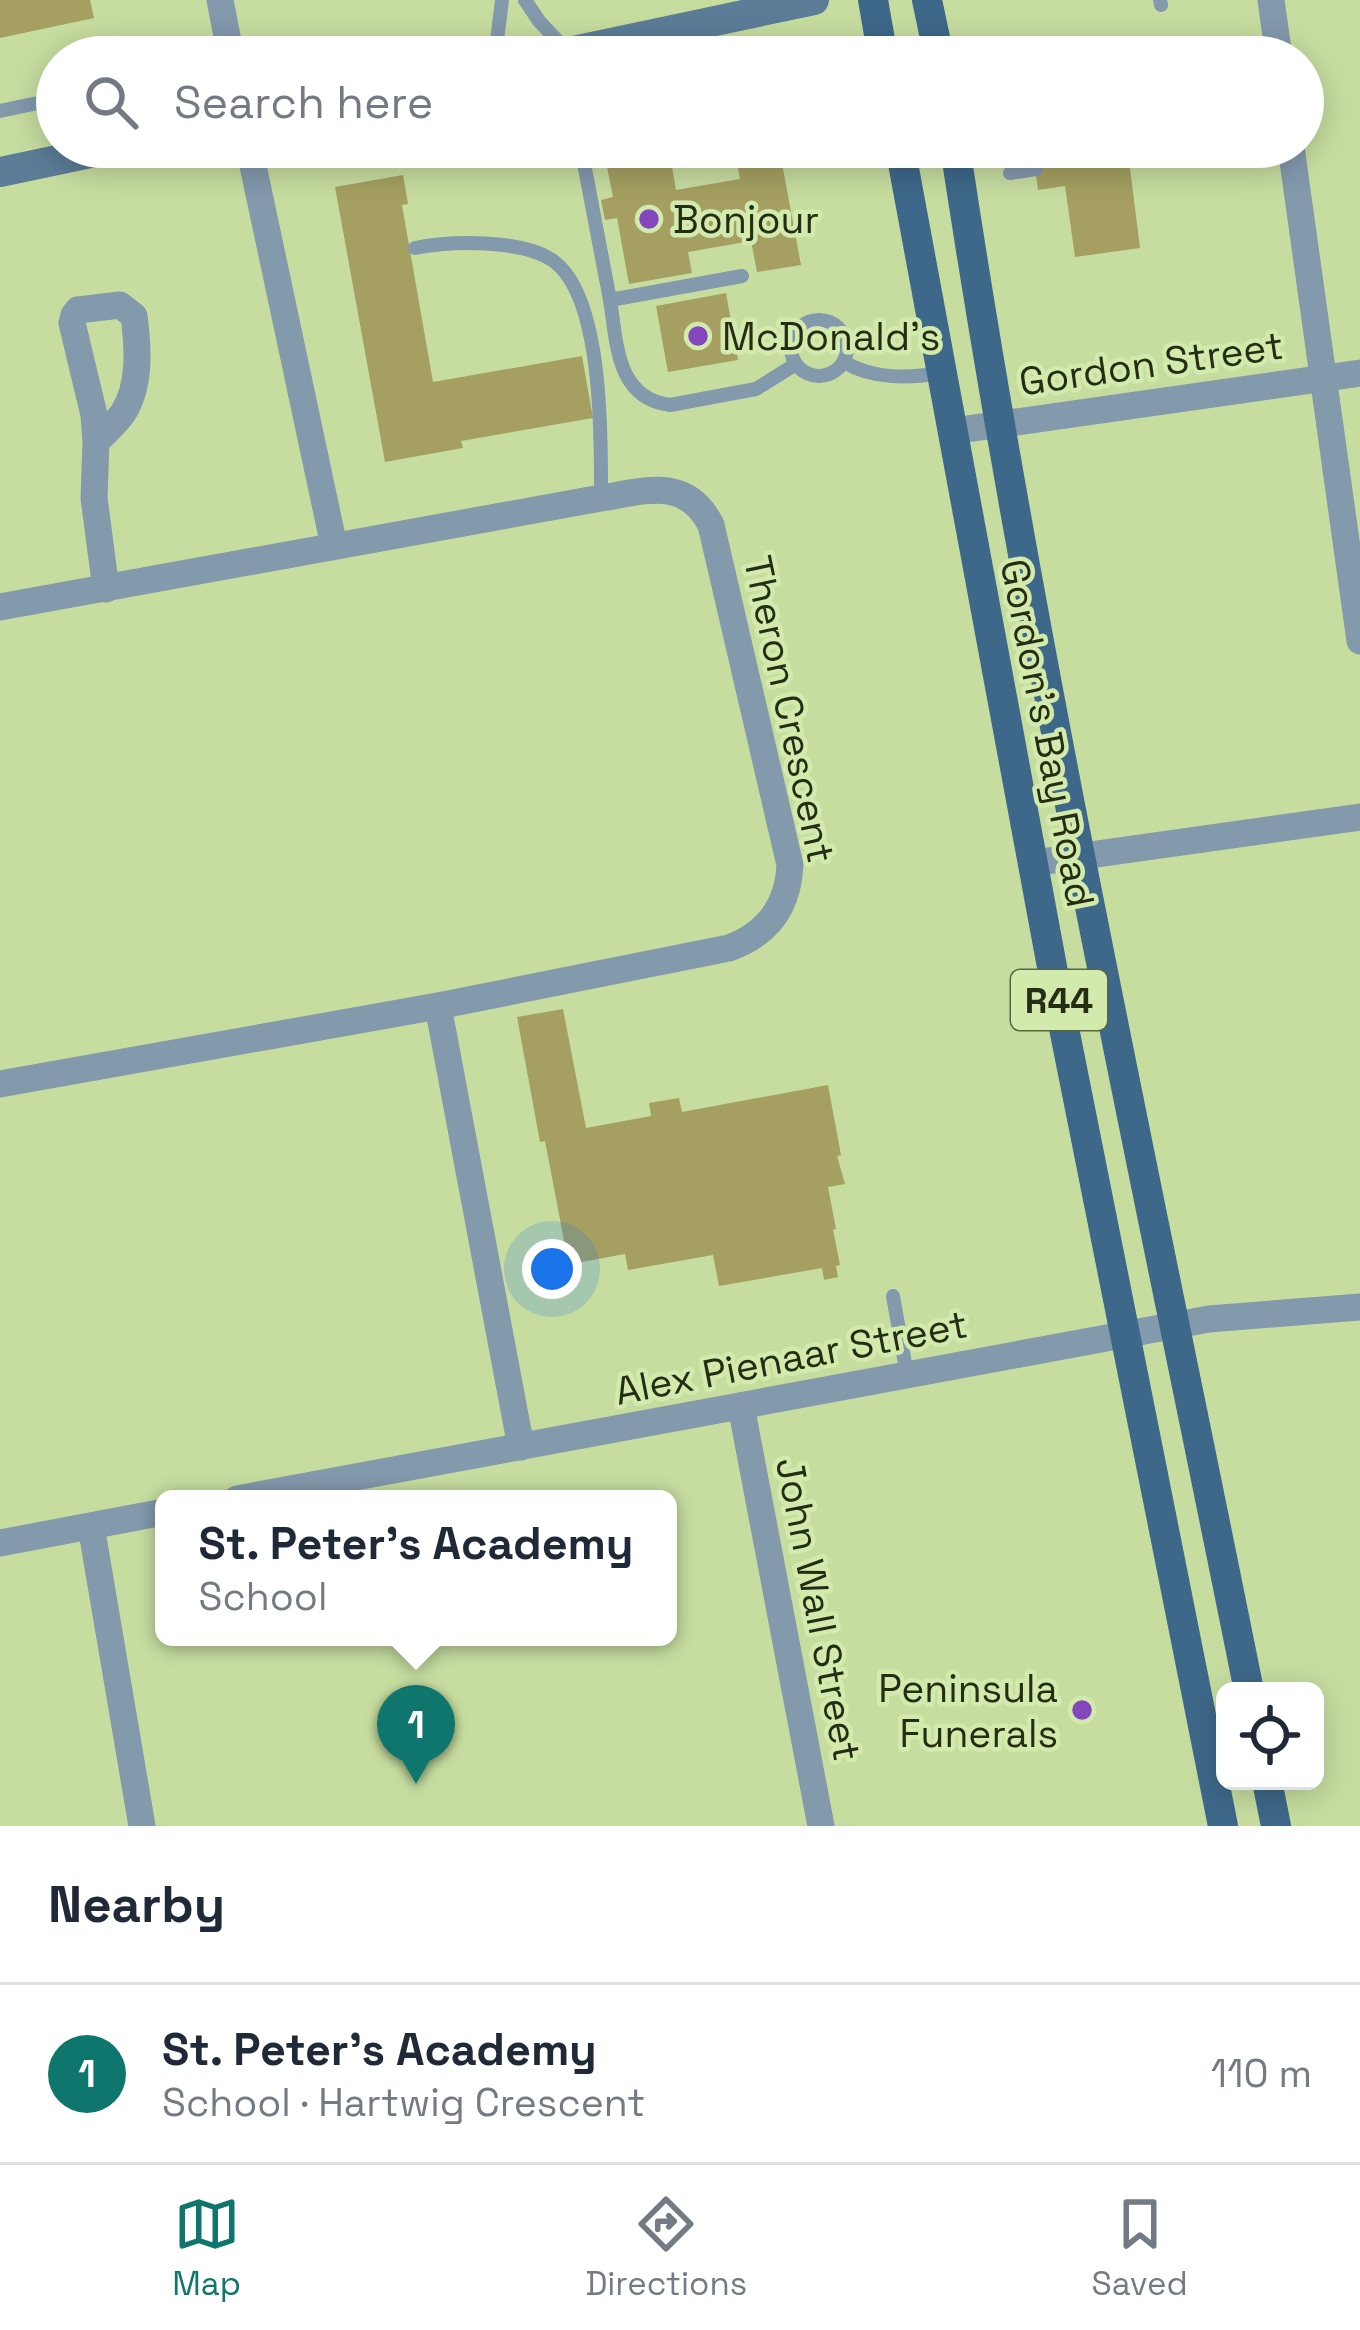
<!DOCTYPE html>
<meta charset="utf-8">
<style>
:root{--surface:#fff;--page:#f6f6f7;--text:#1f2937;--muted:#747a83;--line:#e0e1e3;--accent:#0f766e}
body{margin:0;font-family:"Space Grotesk",sans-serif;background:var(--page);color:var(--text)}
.controls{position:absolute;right:36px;bottom:36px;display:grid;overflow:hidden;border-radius:18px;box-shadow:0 6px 30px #0003}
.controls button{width:108px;height:108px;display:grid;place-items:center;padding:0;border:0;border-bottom:3px solid var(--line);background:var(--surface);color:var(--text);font:60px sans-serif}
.you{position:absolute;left:552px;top:1269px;width:42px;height:42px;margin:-30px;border:9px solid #fff;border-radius:50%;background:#1a73e8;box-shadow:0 0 0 18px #1a73e833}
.badge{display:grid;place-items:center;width:78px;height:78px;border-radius:50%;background:var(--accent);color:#fff;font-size:39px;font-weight:700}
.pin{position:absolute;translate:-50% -99px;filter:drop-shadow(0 3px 6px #0008)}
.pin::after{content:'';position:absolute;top:63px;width:42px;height:36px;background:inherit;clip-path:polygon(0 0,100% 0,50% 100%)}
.popup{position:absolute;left:155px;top:1490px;width:522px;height:156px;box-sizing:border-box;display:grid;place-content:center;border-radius:18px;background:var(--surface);filter:drop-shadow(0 3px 9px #0005);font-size:39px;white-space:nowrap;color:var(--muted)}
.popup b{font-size:45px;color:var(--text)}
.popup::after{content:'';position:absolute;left:50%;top:100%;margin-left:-24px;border:24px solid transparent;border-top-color:var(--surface)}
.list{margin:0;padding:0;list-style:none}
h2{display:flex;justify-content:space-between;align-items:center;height:156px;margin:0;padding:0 48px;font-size:51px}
h2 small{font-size:39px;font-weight:400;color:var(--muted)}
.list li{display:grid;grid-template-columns:78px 1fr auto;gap:36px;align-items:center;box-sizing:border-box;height:180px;padding:0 48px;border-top:3px solid var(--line)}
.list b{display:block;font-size:45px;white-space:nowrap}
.list p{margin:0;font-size:39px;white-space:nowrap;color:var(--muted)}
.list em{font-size:39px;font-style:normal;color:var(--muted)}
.icon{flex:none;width:66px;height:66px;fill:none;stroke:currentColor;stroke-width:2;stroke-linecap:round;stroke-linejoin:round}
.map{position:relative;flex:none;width:1360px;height:1826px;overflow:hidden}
.search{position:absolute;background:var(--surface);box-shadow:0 6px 30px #0003;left:36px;right:36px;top:36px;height:132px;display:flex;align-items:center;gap:30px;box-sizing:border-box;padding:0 42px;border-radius:66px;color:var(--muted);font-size:45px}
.sheet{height:336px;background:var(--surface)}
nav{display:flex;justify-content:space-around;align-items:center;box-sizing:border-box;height:168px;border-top:3px solid var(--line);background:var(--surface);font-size:33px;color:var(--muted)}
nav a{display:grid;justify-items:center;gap:6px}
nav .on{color:var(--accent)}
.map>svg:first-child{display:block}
.building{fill:#a5a061}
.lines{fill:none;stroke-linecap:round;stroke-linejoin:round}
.lane{stroke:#8399ac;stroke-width:14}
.street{stroke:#8399ac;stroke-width:27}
.secondary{stroke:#5c7c98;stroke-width:30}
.primary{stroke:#3e6889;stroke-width:30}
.poi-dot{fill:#8346bc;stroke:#d3eaad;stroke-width:4.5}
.labels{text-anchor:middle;stroke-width:9;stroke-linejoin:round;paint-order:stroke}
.shield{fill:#d3eaad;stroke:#596643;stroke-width:3}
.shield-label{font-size:36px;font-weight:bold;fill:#252d15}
.poi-label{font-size:39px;fill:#252d15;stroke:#d3eaad;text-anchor:start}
.street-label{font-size:39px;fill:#252d15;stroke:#d3eaad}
</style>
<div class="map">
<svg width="1360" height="1826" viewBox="0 0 1360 1826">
<rect width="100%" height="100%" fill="#c7dda0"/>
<g class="building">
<path d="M0,0H90L94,18L0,38Z"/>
<path d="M1186,42L1188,57H1135L1134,50Z"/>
<path d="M734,147H779L801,265L757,272L751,241L688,252L692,273L629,284L617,218L605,220L601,200L613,197L607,167L670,155L676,190L740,179Z"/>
<path d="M1032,147H1152L1155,164L1130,168L1140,248L1075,257L1065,186L1038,190Z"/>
<path d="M403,175L408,204L402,205L433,382L582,356L593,418L461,441L463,448L385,462L335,187Z"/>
<path d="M726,293L738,360L668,372L656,306Z"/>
<path d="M563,1009L586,1128L651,1116L649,1103L679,1098L682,1112L828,1085L841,1155L837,1156L845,1184L828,1187L836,1229L833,1230L840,1265L836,1266L838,1277L824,1280L822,1268L719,1286L713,1255L628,1270L625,1254L554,1267L552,1253L566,1251L545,1141L540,1142L517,1017Z"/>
</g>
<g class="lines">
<g class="lane">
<path d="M525,0L539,21L567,51"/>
<path d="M1160,0L1161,5"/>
<path d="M670,31L677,57"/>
<path d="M495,57L502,0"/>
<path d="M0,111L57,99"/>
<path d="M585,147L582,153L610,300"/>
<path d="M1153,154L1197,147"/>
<path d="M1010,173L1036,169"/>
<path d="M415,248C451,241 520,239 552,260C604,295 601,441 601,498"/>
<path d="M742,276L610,300C617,343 616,398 670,405L756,389L796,364"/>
<circle cx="819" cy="348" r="28"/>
<path d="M844,362C874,380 909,378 942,373"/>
<path d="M893,1296L907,1375"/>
</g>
<g class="street">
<path d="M220,0L231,57"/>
<path d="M1271,0L1279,57"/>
<path d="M249,147L334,546"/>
<path d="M1291,147L1360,641"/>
<path d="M953,431L1360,373"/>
<path d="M96,442C105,433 116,423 123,413C141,385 138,347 134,316L120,305L78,310L74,315L72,323L94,415L96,442L94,498L106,589"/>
<path d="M0,607L601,498C645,491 686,476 711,525L790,865C788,906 768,934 729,948L438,1006L0,1084"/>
<path d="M1033,863L1360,817"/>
<path d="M438,1006L521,1447"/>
<path d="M741,1406L821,1826"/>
<path d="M237,1499L1209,1319L1360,1307"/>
<path d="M91,1526L142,1826"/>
<path d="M0,1543L164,1512"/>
</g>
<g class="secondary">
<path d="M545,57L814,0"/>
<path d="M0,172L119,147"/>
</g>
<g class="primary">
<path d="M873,0L883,57"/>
<path d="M927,0L939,57"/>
<path d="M900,147L1055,983L1223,1826"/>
<path d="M955,147C1033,665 1146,1177 1249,1691"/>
<path d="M1267,1781L1276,1826"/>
</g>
</g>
<g class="poi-dot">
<circle cx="649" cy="219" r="12"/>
<circle cx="698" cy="336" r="12"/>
<circle cx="1082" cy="1710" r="12"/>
</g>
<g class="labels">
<rect class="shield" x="1011" y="970" width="96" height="60" rx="9"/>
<g class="shield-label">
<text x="1059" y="1013">R44</text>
</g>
<g class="poi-label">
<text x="673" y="233">Bonjour</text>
<text x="722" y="350">McDonald's</text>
<text x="1058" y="1702" text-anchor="end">Peninsula<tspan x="1058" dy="45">Funerals</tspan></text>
</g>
<g class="street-label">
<text transform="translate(1151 363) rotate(-8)" y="14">Gordon Street</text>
<text transform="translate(790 709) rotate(78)" y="14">Theron Crescent</text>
<text transform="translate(1048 733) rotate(79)" y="14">Gordon's Bay Road</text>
<text transform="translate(791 1357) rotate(-11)" y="14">Alex Pienaar Street</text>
<text transform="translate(819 1609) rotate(79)" y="14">John Wall Street</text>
</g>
</g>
</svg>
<div class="controls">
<button><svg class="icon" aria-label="locate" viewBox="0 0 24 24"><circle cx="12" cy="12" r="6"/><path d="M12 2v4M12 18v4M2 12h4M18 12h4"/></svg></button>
</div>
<div class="you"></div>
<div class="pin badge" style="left:416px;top:1784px">1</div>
<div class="popup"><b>St. Peter's Academy</b>School</div>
<div class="search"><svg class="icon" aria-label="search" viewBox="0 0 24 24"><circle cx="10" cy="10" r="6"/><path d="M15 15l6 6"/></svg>Search here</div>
</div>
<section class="sheet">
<h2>Nearby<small></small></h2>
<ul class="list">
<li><span class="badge">1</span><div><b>St. Peter's Academy</b><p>School · Hartwig Crescent</p></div><em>110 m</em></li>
</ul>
</section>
<nav>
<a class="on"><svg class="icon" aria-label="map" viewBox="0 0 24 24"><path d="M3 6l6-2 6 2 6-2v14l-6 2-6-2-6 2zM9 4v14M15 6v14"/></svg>Map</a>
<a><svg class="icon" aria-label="directions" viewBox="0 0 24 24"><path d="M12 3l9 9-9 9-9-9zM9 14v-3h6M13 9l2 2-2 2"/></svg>Directions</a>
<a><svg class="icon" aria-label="saved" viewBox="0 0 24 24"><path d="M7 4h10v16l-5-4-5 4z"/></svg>Saved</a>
</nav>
